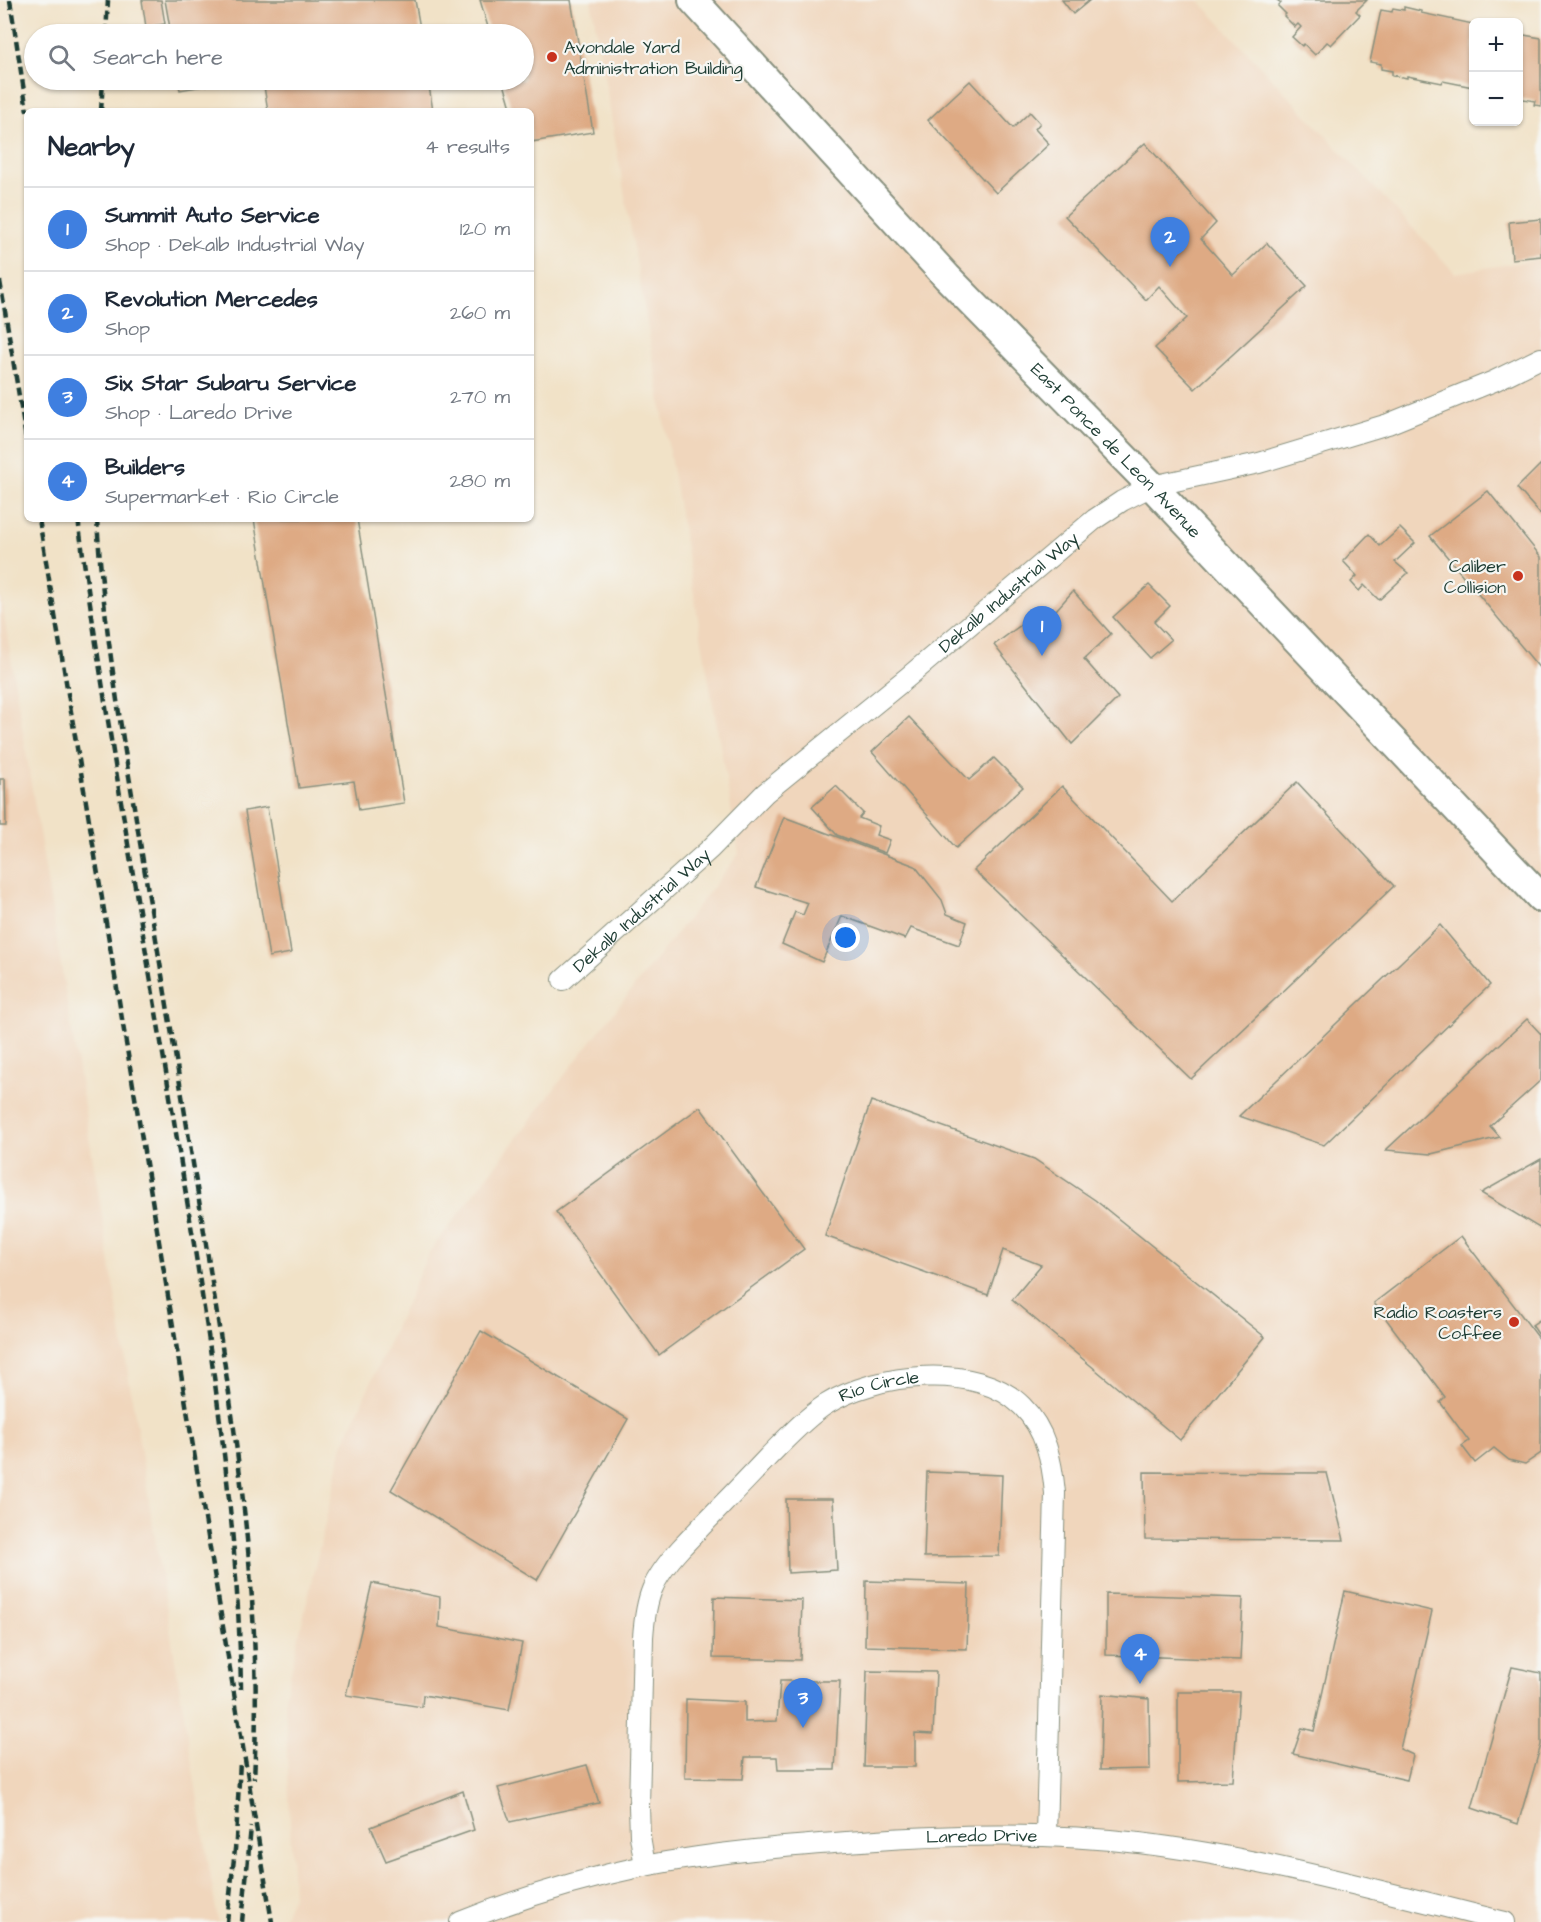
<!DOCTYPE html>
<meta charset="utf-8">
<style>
:root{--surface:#fff;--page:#f2f2f3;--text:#1f2937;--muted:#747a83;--line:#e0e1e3;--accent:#db2777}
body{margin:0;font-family:"Architects Daughter",sans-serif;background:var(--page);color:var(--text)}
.controls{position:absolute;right:18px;top:18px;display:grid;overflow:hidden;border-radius:9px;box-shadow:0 2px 4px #0004}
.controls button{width:54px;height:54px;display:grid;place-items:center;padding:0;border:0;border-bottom:2px solid var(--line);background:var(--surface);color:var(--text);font:30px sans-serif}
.you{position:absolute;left:846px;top:938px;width:21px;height:21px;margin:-15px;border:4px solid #fff;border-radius:50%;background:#1a73e8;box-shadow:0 0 0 9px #1a73e833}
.badge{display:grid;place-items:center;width:39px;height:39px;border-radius:50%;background:var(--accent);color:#fff;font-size:20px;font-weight:700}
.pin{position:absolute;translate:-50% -50px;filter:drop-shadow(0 2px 3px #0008)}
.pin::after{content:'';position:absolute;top:32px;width:21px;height:18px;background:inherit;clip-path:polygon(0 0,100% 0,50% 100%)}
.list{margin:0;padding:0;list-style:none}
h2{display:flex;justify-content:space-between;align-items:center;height:78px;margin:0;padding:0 24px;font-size:26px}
h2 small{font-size:20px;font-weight:400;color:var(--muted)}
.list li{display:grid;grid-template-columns:39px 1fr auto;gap:18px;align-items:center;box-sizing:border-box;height:84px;padding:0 24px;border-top:2px solid var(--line)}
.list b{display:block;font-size:22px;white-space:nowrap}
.list p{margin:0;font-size:20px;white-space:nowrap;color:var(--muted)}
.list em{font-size:20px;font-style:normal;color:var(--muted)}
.icon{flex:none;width:33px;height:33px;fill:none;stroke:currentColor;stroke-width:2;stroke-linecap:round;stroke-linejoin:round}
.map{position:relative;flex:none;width:1541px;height:1922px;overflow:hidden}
.search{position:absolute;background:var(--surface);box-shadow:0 2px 4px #0004;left:24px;top:24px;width:510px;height:66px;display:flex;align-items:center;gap:15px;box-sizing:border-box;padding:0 21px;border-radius:33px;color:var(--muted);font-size:22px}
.panel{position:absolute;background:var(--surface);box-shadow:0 2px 4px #0004;left:24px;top:108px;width:510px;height:414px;border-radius:9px}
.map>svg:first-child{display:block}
.built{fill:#f0d6bc}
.building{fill:#deaa84}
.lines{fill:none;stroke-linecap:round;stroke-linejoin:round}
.street-casing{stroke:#88907e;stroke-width:22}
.secondary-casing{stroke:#88907e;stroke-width:32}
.street{stroke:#fff;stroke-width:20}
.secondary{stroke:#fff;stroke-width:28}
.rail{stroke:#1f3d34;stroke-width:4.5;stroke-dasharray:9 4.5;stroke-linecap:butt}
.poi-dot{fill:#c8321e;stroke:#f6f6f2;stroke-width:2}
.labels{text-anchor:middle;stroke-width:4.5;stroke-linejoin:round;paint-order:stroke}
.poi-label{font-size:18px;fill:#1f3d34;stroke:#f6f6f2;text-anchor:end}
.street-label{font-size:18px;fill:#1f3d34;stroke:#f6f6f2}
</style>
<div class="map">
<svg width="1541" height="1922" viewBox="0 0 1541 1922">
<rect width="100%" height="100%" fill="#f6f6f2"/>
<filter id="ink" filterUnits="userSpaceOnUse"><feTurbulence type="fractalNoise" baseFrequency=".0167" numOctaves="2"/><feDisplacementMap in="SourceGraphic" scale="12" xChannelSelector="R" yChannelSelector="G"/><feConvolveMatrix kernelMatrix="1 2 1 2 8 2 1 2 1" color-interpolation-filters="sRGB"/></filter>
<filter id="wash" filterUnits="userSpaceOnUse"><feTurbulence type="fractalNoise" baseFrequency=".008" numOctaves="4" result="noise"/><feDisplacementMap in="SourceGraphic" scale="24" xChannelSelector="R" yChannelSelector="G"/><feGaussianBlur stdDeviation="1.35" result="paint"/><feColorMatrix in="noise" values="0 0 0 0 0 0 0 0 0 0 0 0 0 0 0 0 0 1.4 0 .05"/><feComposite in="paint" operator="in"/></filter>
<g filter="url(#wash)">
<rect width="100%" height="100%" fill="#f1e2c7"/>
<g class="built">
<path d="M591,0H1198L1455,273L1541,259V1922H281L293,1896L285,1697L343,1445L428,1254L574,1063L739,854Z"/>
<path d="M0,591L32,789L218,1922H0Z"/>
</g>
<g id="blocks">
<g class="building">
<path d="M142,0H161L165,24L146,27Z"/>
<path d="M165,0H415L421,34H171Z"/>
<path d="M480,0H571L593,132L531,142V111H512L503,80H524V34H490Z"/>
<path d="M1062,0H1090L1073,14Z"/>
<path d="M1277,0H1367L1356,11L1360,15L1331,45L1327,42L1315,55L1304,44L1302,46L1292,37L1301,27L1298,24L1295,27L1284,16L1286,14L1278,6L1281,3Z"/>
<path d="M1404,7L1421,11V13L1473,24V87L1443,81L1442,83L1407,76V78L1392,75V71L1381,69V64L1370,62L1381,10L1392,12L1393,8L1404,10Z"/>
<path d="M1518,34L1541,38V106L1534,105L1535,101L1518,98Z"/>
<path d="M178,80H233V81L180,90Z"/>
<path d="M263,80H428L433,111H268Z"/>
<path d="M970,81L1013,128L1030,112L1040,123L1035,129L1049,144L996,193L928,120Z"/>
<path d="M1145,143L1216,223L1201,239L1233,275L1267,243L1307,286L1195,389L1155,348L1187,318L1159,286L1146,300L1065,216Z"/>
<path d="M1541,219V256L1512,259L1509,222Z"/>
<path d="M1541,464V515L1517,488Z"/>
<path d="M1488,491L1541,557V670L1430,536Z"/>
<path d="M254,519H357L404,803L359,810L354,781L299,788Z"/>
<path d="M1400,528L1415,543L1395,562L1408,573L1379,600L1364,585L1359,591L1351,582L1357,576L1343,561L1369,534L1380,546Z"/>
<path d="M1149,585L1170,606L1154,622L1171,640L1150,658L1113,617Z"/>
<path d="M1073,591L1111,634L1084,659L1118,698L1072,744L994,645L1041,610L1049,618Z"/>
<path d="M909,717L969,780L994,758L1023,787L956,848L872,752Z"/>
<path d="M0,779H5L6,826H0Z"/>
<path d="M1297,782L1394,886L1191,1079L974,870L1062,786L1172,901Z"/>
<path d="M836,786L863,813L859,818L879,826L876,835L890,840L885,853L837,835L812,807Z"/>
<path d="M267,807L291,953L269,957L245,811Z"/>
<path d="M784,817L915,866L942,900L947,914L967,922L959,945L911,928L905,939L842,916L822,962L782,944L795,912L803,915L808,903L756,887Z"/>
<path d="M1440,925L1490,985L1324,1145L1239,1116Z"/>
<path d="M1527,1019L1541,1034V1080L1490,1126L1500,1137L1431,1154L1386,1150Z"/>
<path d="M871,1101L1034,1159L1095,1200L1265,1337L1180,1440L1012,1300L1041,1265L1003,1250L988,1295L825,1236Z"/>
<path d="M700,1107L804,1249L659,1355L556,1212Z"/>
<path d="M1541,1159V1229L1481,1193Z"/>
<path d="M1461,1236L1541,1341V1453L1525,1464L1509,1460L1494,1448L1475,1463L1462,1446L1469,1441L1440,1402L1445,1397L1374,1303Z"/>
<path d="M1541,1319V1338L1532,1325Z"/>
<path d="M481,1331L628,1419L537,1580L391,1490Z"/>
<path d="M927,1472L1002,1475L999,1556L924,1557Z"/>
<path d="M1144,1472L1327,1473L1344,1540L1145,1539Z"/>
<path d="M786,1499H833L837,1570L788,1573Z"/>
<path d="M866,1581L969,1584L967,1649L865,1646Z"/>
<path d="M372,1583L440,1597L439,1627L522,1643L509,1710L423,1695L422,1707L346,1695Z"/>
<path d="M1345,1591L1432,1611L1400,1749L1413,1755L1407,1780L1293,1754L1302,1728L1314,1731Z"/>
<path d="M1106,1594L1243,1598L1240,1660L1106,1655Z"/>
<path d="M714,1597L802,1600L800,1660L713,1658Z"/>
<path d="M1512,1667L1541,1673V1745L1518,1824L1472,1808Z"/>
<path d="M867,1671L936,1672L933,1734L915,1733V1767H864Z"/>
<path d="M780,1681H840L835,1770H778L777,1757H745L743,1779L685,1778L686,1699L745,1702V1722L777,1721Z"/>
<path d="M1178,1692H1239L1233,1781L1178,1782Z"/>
<path d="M1102,1694L1149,1699L1150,1769L1100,1770Z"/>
<path d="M587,1765L599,1803L510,1822L498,1788Z"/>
<path d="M463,1791L474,1830L386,1861L371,1827Z"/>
</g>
</g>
</g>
<g filter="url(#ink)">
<use href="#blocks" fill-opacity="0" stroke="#88907e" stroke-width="1.5"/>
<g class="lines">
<defs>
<g id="street">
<path id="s1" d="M563,980L710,849L765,793L908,677L1095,519L1122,501L1152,486L1259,463L1388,424L1494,381L1541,358"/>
<path id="s2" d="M645,1866L640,1836L639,1806L643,1637C646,1596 652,1580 680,1549C709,1518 739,1488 768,1457C786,1439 803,1420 825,1405C875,1373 977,1361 1022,1406C1046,1430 1052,1461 1055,1493L1046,1835"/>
<path id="s3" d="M460,1922C520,1898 582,1879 644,1866C716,1852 789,1846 862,1841C955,1834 1046,1832 1139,1843C1263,1858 1384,1892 1505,1922"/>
</g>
<g id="secondary">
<path id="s4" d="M693,0L947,277L1152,486L1541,898"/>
</g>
</defs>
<use href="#street" class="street-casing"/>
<use href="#secondary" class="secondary-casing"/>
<use href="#street" class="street"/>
<use href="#secondary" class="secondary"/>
<g class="rail">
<path d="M10,0L27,111"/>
<path d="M106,34L108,0"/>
<path d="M101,111L103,80"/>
<path d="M0,281L27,444"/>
<path d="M39,519L272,1922"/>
<path d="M78,519C108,737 147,953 182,1170C210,1342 238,1514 241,1689"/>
<path d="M97,519C104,638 126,756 145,873C170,1023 195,1172 218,1321C242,1474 262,1624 254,1779"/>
<path d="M227,1922L236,1840L240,1761"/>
<path d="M242,1922L251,1827"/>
</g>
</g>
</g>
<g class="poi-dot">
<circle cx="552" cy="57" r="6"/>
<circle cx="1518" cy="576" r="6"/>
<circle cx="1514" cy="1322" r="6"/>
</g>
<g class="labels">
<g class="poi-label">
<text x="564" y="53" text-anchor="start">Avondale Yard<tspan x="564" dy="21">Administration Building</tspan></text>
<text x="1506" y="572">Caliber<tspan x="1506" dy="21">Collision</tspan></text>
<text x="1502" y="1318">Radio Roasters<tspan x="1502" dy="21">Coffee</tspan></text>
</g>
<g class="street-label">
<text dy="6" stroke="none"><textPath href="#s4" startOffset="618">East Ponce de Leon Avenue</textPath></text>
<text dy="6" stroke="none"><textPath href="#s1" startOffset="591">Dekalb Industrial Way</textPath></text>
<text dy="6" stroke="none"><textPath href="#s1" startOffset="105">Dekalb Industrial Way</textPath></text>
<text dy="6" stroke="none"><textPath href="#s2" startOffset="590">Rio Circle</textPath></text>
<text dy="6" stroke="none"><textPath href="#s3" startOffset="532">Laredo Drive</textPath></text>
</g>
</g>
</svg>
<div class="controls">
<button>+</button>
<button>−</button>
</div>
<div class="you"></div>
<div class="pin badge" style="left:1042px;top:656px;background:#3f7fe0">1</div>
<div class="pin badge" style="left:1170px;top:267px;background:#3f7fe0">2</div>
<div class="pin badge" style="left:803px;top:1728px;background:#3f7fe0">3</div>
<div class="pin badge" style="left:1140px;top:1684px;background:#3f7fe0">4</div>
<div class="search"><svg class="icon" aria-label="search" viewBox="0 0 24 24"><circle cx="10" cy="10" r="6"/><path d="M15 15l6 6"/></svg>Search here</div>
<section class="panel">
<h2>Nearby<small>4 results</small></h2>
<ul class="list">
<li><span class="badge" style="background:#3f7fe0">1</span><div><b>Summit Auto Service</b><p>Shop · Dekalb Industrial Way</p></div><em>120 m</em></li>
<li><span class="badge" style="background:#3f7fe0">2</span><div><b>Revolution Mercedes</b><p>Shop</p></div><em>260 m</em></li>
<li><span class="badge" style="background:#3f7fe0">3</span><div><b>Six Star Subaru Service</b><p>Shop · Laredo Drive</p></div><em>270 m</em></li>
<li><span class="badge" style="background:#3f7fe0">4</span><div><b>Builders</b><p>Supermarket · Rio Circle</p></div><em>280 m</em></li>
</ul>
</section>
</div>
